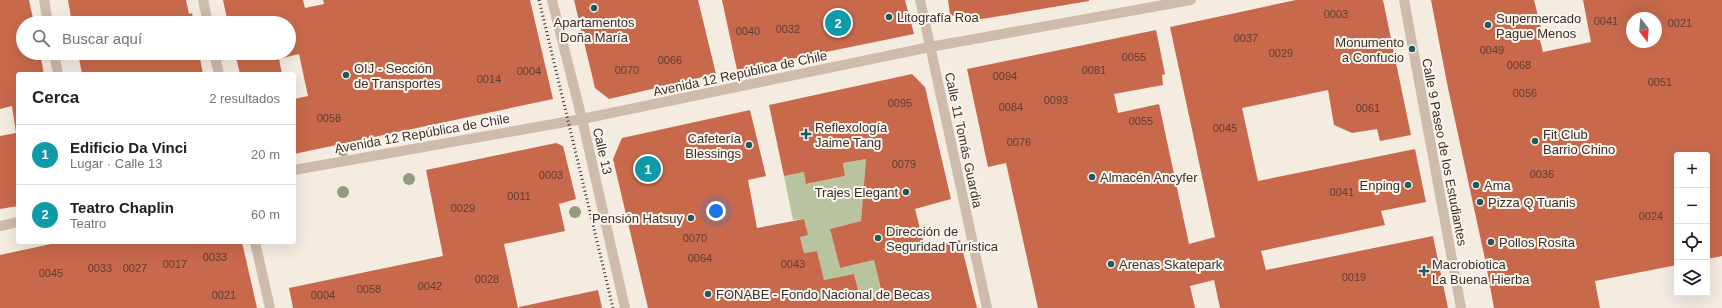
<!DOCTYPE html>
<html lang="es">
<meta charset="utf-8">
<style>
:root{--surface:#fff;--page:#f2f2f2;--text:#202124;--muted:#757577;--line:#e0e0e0;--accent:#ea580c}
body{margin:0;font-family:Helvetica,sans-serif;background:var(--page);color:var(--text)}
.controls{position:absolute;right:12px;bottom:12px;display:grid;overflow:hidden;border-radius:4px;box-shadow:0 4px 16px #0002}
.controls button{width:36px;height:36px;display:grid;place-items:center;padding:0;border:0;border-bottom:1px solid var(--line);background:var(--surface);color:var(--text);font:20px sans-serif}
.compass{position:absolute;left:1626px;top:12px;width:36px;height:36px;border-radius:50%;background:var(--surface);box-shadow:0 4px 16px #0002;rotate:164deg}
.you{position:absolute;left:716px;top:211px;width:14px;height:14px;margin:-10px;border:3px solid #fff;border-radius:50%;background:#1a73e8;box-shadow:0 0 0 6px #1a73e833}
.badge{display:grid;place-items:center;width:26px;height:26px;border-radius:50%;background:var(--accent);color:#fff;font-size:13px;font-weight:700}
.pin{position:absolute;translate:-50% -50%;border:2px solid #fff;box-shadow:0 1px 4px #0006}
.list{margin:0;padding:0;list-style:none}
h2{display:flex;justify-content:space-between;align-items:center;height:52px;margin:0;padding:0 16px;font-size:17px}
h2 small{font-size:13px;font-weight:400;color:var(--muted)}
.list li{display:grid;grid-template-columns:26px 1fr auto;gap:12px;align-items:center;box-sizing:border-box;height:60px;padding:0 16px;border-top:1px solid var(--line)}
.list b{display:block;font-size:15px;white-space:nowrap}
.list p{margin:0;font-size:13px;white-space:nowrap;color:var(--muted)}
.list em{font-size:13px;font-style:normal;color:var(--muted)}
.icon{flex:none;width:22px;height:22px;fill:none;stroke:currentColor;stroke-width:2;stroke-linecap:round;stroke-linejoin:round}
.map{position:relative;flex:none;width:1722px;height:308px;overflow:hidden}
.search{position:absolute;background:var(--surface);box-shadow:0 4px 16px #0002;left:16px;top:16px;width:280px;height:44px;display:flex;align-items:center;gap:10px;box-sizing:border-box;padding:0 14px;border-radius:22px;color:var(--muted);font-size:15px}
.panel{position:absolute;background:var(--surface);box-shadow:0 4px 16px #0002;left:16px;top:72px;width:280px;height:172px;border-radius:4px}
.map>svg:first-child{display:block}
.green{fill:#b8c4a0}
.building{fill:#c8694b;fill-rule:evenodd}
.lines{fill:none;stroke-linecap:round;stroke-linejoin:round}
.minor{stroke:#cdbbac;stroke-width:10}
.rail{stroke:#3b302b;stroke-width:3;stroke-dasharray:1 3;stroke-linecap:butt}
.tree{fill:#969b7f}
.poi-dot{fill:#1f5a5e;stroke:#fbf5ee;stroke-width:1.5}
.labels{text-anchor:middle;stroke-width:4;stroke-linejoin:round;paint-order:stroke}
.number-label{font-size:11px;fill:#5e3e33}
.poi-label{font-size:13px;fill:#3b302b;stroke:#fbf5ee;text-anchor:start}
.street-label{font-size:13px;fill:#3b302b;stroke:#fbf5ee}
</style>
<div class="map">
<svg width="1722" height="308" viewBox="0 0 1722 308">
<rect width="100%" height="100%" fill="#f4ebe1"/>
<path class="green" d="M866,159L861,221L830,229L840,268L874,260L882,294L861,301L854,274L824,280L817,251L804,253L800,237L808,235L804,219L793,220L784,176L804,172L807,184L845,176L843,163Z"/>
<g class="building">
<path d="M0,0H29L34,23H23V53H40L44,74H18V206L0,209V136L16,133L12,106L0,109Z"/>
<path d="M68,0H186L189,14L192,13L194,23H72Z"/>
<path d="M223,0H303L305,8L324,4L323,0H530L553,99L294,154V99L308,96L299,54L279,59L282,74H240L235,53H289V23H228Z"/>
<path d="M574,0H698L716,74L609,99L595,88Z"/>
<path d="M722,0H905L914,34L737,70Z"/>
<path d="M948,0H1089V1L964,22L950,14Z"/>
<path d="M1296,0H1383L1411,135L1380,141L1377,129L1352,133L1334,125L1328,90L1242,108L1258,181L1415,149L1426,202L1381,211L1385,225L1261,251L1266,270L1433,236L1448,308H1220L1214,280L1190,286L1195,308H1038L1006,163L988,167L967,69L1156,30L1165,74L1162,75L1163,85L1114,94L1118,113L1159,104L1189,244L1215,237L1170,27Z"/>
<path d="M1431,0H1534L1541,28H1537L1543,52L1591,42L1583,0H1722V256L1707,259V155H1677V265L1595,281L1600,308H1494L1485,259L1448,88ZM1632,18H1656V42H1632Z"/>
<path d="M78,53H142L143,58L169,53H199L203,74H82Z"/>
<path d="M912,74L925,87L951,199L915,209L925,248L960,240L977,308H648L613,159L622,138L750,110L766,176L748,180L757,228L804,219L808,235L800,237L804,253L817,251L824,280L854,274L861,301L882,294L874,260L840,268L830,229L861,221L866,159L843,163L845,176L806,184L804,172L784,176L769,105Z"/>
<path d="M556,143L563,146L576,199L559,204L565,231L504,244L518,308H293L289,288L443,256L426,170Z"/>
<path d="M60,242H242L257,308H0V255Z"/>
<path d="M598,290L602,308H519V307Z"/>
</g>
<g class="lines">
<g class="minor">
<path d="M44,0L48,23"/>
<path d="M203,0L208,23"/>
<path d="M552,0L582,119L625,308"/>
<path d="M920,0L987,308"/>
<path d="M1404,0L1461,308"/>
<path d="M54,53L58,74"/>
<path d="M214,53L219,74"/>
<path d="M294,170L582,119L930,47L1191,0"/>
<path d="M0,226L18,222"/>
<path d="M255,242L270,308"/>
</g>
<path class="rail" d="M539,0L613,308"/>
</g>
<g class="tree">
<circle cx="343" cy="150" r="6"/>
<circle cx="409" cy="179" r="6"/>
<circle cx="343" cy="192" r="6"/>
<circle cx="575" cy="212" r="6"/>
</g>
<g class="poi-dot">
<circle cx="594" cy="8" r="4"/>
<circle cx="889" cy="17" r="4"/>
<circle cx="1488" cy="25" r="4"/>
<circle cx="1412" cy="49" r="4"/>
<circle cx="346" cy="75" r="4"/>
<path d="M804 128h4v4h4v4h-4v4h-4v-4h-4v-4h4z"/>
<circle cx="1535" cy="141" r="4"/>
<circle cx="749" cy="145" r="4"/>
<circle cx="1092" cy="177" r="4"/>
<circle cx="1408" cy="185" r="4"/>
<circle cx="1476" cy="185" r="4"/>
<circle cx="906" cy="192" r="4"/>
<circle cx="1480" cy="202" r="4"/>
<circle cx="691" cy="218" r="4"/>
<circle cx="878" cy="238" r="4"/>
<circle cx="1491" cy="242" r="4"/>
<circle cx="1111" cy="264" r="4"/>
<path d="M1422 265h4v4h4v4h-4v4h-4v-4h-4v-4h4z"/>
<circle cx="708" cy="294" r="4"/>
</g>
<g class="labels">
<g class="number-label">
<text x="1336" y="18">0003</text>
<text x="1606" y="25">0041</text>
<text x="1680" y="27">0021</text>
<text x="788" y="33">0032</text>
<text x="748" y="35">0040</text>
<text x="1246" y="42">0037</text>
<text x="1492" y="54">0049</text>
<text x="1281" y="57">0029</text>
<text x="1134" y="61">0055</text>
<text x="670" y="64">0066</text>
<text x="1519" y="69">0068</text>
<text x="627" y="74">0070</text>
<text x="1094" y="74">0081</text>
<text x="529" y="75">0004</text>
<text x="1005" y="80">0094</text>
<text x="489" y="83">0014</text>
<text x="1660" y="86">0051</text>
<text x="1525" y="97">0056</text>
<text x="1056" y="104">0093</text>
<text x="900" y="107">0095</text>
<text x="1011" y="111">0084</text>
<text x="1368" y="112">0061</text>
<text x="329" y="122">0058</text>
<text x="1141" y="125">0055</text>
<text x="1225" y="132">0045</text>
<text x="1019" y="146">0076</text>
<text x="904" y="168">0079</text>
<text x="1542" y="178">0036</text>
<text x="551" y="179">0003</text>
<text x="1342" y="196">0041</text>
<text x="519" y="200">0011</text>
<text x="463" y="212">0029</text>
<text x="1651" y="220">0024</text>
<text x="695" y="242">0070</text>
<text x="215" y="261">0033</text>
<text x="700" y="262">0064</text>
<text x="175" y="268">0017</text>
<text x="793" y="268">0043</text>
<text x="100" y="272">0033</text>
<text x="135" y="272">0027</text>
<text x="51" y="277">0045</text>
<text x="1354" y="281">0019</text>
<text x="487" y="283">0028</text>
<text x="430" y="290">0042</text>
<text x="369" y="293">0058</text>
<text x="224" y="299">0021</text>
<text x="323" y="299">0004</text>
</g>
<g class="poi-label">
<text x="897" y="22">Litografía Roa</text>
<text x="1496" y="23">Supermercado<tspan x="1496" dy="15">Pague Menos</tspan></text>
<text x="594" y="27" text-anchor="middle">Apartamentos<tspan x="594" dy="15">Doña María</tspan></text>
<text x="1404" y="47" text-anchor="end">Monumento<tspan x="1404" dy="15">a Confucio</tspan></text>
<text x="354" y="73">OIJ - Sección<tspan x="354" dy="15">de Transportes</tspan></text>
<text x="815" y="132">Reflexología<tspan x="815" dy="15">Jaime Tang</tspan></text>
<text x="1543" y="139">Fit Club<tspan x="1543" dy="15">Barrio Chino</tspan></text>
<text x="741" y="143" text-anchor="end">Cafetería<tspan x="741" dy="15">Blessings</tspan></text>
<text x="1100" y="182">Almacén Ancyfer</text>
<text x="1400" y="190" text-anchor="end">Enping</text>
<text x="1484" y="190">Ama</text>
<text x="898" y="197" text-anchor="end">Trajes Elegant</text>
<text x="1488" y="207">Pizza Q Tuanis</text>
<text x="683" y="223" text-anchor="end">Pensión Hatsuy</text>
<text x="886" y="236">Dirección de<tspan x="886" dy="15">Seguridad Turística</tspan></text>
<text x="1499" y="247">Pollos Rosita</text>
<text x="1119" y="269">Arenas Skatepark</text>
<text x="1432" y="269">Macrobiotica<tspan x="1432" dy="15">La Buena Hierba</tspan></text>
<text x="716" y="299">FONABE - Fondo Nacional de Becas</text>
</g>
<g class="street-label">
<text transform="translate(740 73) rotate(-12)" y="5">Avenida 12 República de Chile</text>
<text transform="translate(422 133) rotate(-10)" y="5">Avenida 12 República de Chile</text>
<text transform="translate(964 140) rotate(78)" y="5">Calle 11 Tomás Guardia</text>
<text transform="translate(603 151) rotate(77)" y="5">Calle 13</text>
<text transform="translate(1445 152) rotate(79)" y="5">Calle 9 Paseo de los Estudiantes</text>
</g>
</g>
</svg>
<div class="controls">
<button>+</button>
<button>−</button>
<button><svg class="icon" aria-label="locate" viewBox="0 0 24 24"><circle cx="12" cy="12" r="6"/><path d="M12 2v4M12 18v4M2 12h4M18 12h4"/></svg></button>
<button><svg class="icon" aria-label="layers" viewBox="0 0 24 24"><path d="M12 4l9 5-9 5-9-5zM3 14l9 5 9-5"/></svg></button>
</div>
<svg class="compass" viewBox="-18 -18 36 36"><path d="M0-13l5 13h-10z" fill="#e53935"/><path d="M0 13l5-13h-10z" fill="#757577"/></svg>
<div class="you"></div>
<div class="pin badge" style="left:648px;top:169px;background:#0f9aa8">1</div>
<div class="pin badge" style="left:838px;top:23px;background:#0f9aa8">2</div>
<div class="search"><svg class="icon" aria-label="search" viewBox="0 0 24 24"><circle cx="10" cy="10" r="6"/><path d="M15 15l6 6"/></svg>Buscar aquí</div>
<section class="panel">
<h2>Cerca<small>2 resultados</small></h2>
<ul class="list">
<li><span class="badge" style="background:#0f9aa8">1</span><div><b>Edificio Da Vinci</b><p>Lugar · Calle 13</p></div><em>20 m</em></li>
<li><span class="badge" style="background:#0f9aa8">2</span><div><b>Teatro Chaplin</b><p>Teatro</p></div><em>60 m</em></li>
</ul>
</section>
</div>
